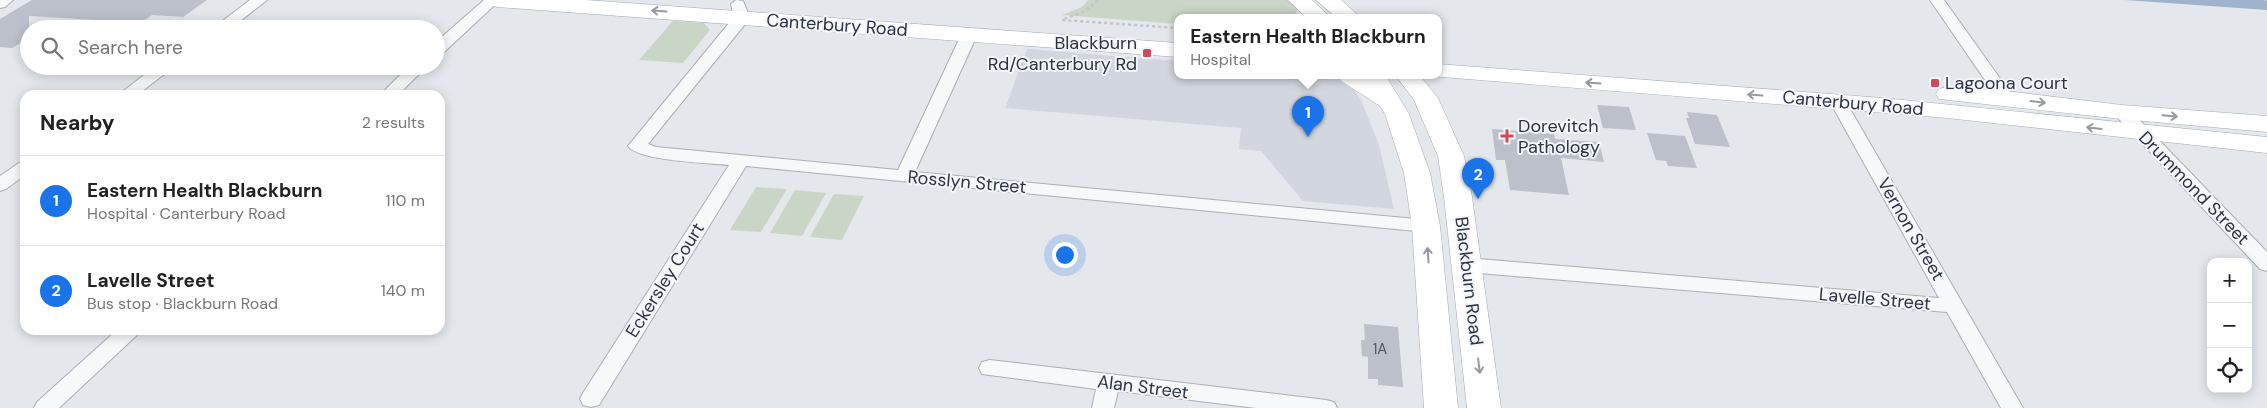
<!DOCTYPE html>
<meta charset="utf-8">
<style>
:root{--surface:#fff;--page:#f2f2f2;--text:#222;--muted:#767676;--line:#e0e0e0;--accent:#1a73e8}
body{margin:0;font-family:"DM Sans",sans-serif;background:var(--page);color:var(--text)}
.controls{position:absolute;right:15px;bottom:15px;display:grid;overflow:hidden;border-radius:10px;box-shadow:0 2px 12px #0003}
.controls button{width:45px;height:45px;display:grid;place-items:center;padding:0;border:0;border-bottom:1px solid var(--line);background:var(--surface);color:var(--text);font:25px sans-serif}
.you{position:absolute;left:1064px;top:254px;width:18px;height:18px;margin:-12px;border:4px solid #fff;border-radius:50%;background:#1a73e8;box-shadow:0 0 0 8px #1a73e833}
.badge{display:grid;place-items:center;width:32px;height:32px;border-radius:50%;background:var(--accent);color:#fff;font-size:16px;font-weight:700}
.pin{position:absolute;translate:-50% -41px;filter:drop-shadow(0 1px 2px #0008)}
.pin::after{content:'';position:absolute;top:26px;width:18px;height:15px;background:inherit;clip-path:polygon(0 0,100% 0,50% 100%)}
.popup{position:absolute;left:1174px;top:14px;width:268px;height:65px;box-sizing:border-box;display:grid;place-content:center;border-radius:10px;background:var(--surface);filter:drop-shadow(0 1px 4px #0005);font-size:16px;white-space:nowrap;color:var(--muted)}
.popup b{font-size:19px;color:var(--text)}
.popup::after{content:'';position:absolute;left:50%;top:100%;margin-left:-10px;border:10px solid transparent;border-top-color:var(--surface)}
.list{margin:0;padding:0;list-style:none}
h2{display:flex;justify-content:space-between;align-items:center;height:65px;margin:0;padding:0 20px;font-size:21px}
h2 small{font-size:16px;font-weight:400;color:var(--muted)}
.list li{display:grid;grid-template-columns:32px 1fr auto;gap:15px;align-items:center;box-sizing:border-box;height:90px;padding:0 20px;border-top:1px solid var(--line)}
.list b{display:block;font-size:19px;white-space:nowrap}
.list p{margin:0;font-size:16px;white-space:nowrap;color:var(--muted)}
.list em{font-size:16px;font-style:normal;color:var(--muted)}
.icon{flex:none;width:28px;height:28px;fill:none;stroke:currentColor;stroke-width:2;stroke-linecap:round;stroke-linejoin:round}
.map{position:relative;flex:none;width:2267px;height:408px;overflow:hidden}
.search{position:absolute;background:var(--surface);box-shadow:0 2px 12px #0003;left:20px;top:20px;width:425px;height:55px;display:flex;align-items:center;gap:12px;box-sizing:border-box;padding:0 18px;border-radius:28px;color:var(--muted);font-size:19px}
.panel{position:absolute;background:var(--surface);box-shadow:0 2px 12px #0003;left:20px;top:90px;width:425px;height:245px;border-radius:15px}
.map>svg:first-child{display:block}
.built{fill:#d2d6de}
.green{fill:#c9d6c5}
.water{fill:#9fb4cc}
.building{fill:#bbc0ca}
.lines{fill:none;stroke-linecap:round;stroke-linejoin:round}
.minor-casing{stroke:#a9aeb7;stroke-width:2}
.primary-casing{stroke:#a3abb8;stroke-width:1}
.path{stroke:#c2c5cb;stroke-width:2.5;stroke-dasharray:3 3;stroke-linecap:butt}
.minor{fill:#f7f8fa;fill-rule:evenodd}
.primary{fill:#fff;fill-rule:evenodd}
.oneway{stroke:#959aa2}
.poi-dot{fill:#d1495b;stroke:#f4f6f9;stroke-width:2}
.labels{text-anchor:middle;stroke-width:4;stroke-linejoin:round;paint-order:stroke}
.number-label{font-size:15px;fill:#4f5766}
.street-label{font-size:18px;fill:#2b3445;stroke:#f4f6f9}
.poi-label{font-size:18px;fill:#2b3445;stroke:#f4f6f9;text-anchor:start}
</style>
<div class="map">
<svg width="2267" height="408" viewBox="0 0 2267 408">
<rect width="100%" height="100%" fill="#e4e7ec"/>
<path class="built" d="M1027,49L1178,61V76H1332L1354,90L1361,100L1379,145L1394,209L1303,201L1261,151L1239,149L1241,128L1005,108Z"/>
<g class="green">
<path d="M1088,0H1290L1297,10L1294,18H1178V24L1062,15L1082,7Z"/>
<path d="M673,21L704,23L710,30L683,63L639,60Z"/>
<path d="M756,187L787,189L761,232L730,230Z"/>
<path d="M795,190L826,193L802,236L770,233Z"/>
<path d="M834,194L864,196L842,240L810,237Z"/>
</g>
<path class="water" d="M2125,0H2267V10Z"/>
<g class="building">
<path d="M32,0H207L183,17L152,15L132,29H100L113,21L29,16V38L12,48L0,47V19Z"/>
<path d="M1597,105L1629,107L1636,130L1603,128Z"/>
<path d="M1687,112L1717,115L1730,147L1695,144L1686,118H1689Z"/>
<path d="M1492,129L1554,134L1555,139L1599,142L1604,162L1561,158L1569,195L1510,190L1505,160H1496Z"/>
<path d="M1647,133L1685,136L1697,168L1668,166L1666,161L1656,160Z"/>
<path d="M1364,324L1398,327L1403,387L1378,385V379H1368V357L1362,356L1361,340H1365Z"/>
</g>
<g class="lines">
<defs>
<g id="minor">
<path d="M0,0H13L5,7L0,8Z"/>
<path d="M250,0H267L230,29H212Z"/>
<path d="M484,0H500L442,54L436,56V42Z"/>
<path d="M736,0L743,1L750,18L648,144L656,147L898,170L961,35L964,32H974L977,35L915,172L1426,220L1433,222L1436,226L1433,230L1426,232L746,166L599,405L591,407L583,405L580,399L583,393L729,165C709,163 638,161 628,146L734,17L731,4Z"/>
<path d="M1930,0H1944L2014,98L2012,102H2000Z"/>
<path d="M156,66H175L137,95H118Z"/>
<path d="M409,66H427L398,95H380Z"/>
<path d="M1838,97L1844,98L1846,102L2023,408H2001L1947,312L1467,272L1460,270L1457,265L1460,260L1467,258L1939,298L1830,102L1832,98Z"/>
<path d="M2122,107L2128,108L2267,252V271L2260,269L2116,116L2114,112L2116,108Z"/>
<path d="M25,162V175L6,189L0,191V176L19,163Z"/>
<path d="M117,330H141L137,335L59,408H34L37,402Z"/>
<path d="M990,360L1326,400L1334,402L1337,408H1256L1118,391L1114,408H1092L1096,389L982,374L979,368L982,362Z"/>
</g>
<g id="primary">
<path d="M486,0H586L1178,43V57L497,7L489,5Z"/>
<path d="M1288,0H1312L1331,18H1307Z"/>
<path d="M1316,0H1341L1361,18H1337Z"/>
<path d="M1438,64L1883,98L2267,137V153L1947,118L1430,76H1438Z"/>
<path d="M1337,76H1386L1409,114L1430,173L1440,226L1458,408H1424L1412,226L1404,173L1385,114L1380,106L1341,81Z"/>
<path d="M1396,76H1420L1438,98L1464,156L1472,197L1501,408H1467L1444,197L1438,156L1414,100Z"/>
<path d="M1948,87L2006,91L2122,105L2267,116V132L2122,119L1939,99L1936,94L1939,89Z"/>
</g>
</defs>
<use href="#minor" class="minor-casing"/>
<use href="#primary" class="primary-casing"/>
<g class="path">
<path d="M1098,0L1085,11L1062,20L1178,28"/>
<path d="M2264,0H2267"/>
</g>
<use href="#minor" class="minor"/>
<use href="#primary" class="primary"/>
</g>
<defs><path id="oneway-shaft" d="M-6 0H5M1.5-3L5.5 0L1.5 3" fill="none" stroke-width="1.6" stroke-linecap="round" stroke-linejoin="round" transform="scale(1.25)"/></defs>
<g class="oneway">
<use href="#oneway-shaft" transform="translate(659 11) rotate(-176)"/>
<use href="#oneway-shaft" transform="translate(1593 83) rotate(-176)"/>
<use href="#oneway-shaft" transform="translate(1755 95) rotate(-176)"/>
<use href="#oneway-shaft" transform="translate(2038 102) rotate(7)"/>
<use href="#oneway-shaft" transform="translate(2170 116) rotate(5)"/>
<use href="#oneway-shaft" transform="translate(2094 128) rotate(-173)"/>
<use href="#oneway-shaft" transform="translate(1428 255) rotate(-94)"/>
<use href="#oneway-shaft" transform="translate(1479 366) rotate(83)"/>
</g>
<g class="poi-dot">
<rect x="1142" y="48" width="10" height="10" rx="2.5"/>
<rect x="1930" y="78" width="10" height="10" rx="2.5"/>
<path d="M1504.5 128.5h5v5h5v5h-5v5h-5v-5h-5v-5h5z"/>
</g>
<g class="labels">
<g class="number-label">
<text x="1380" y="354">1A</text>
</g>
<g class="street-label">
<text transform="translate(837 25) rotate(4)" y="6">Canterbury Road</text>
<text transform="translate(1853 103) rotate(5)" y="6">Canterbury Road</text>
<text transform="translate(967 182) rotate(5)" y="6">Rosslyn Street</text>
<text transform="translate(2194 188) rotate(46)" y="6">Drummond Street</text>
<text transform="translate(1911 229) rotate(60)" y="6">Vernon Street</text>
<text transform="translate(665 280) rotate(-58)" y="6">Eckersley Court</text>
<text transform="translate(1469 281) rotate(83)" y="6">Blackburn Road</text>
<text transform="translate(1875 299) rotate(5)" y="6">Lavelle Street</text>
<text transform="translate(1143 387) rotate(7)" y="6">Alan Street</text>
</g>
<g class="poi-label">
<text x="1137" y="49" text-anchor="end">Blackburn<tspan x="1137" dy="21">Rd/Canterbury Rd</tspan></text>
<text x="1945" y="89">Lagoona Court</text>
<text x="1518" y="132">Dorevitch<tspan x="1518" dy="21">Pathology</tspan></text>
</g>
</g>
</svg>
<div class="controls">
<button>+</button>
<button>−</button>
<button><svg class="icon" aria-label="locate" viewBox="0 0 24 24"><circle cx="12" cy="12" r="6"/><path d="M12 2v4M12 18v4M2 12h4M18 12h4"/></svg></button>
</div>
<div class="you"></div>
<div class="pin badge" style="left:1308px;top:137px">1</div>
<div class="popup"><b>Eastern Health Blackburn</b>Hospital</div>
<div class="pin badge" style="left:1478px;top:199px">2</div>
<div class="search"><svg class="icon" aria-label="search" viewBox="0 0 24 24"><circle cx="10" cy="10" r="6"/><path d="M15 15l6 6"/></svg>Search here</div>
<section class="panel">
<h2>Nearby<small>2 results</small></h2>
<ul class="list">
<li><span class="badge">1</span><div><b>Eastern Health Blackburn</b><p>Hospital · Canterbury Road</p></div><em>110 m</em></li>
<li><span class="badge">2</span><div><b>Lavelle Street</b><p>Bus stop · Blackburn Road</p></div><em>140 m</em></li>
</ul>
</section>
</div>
